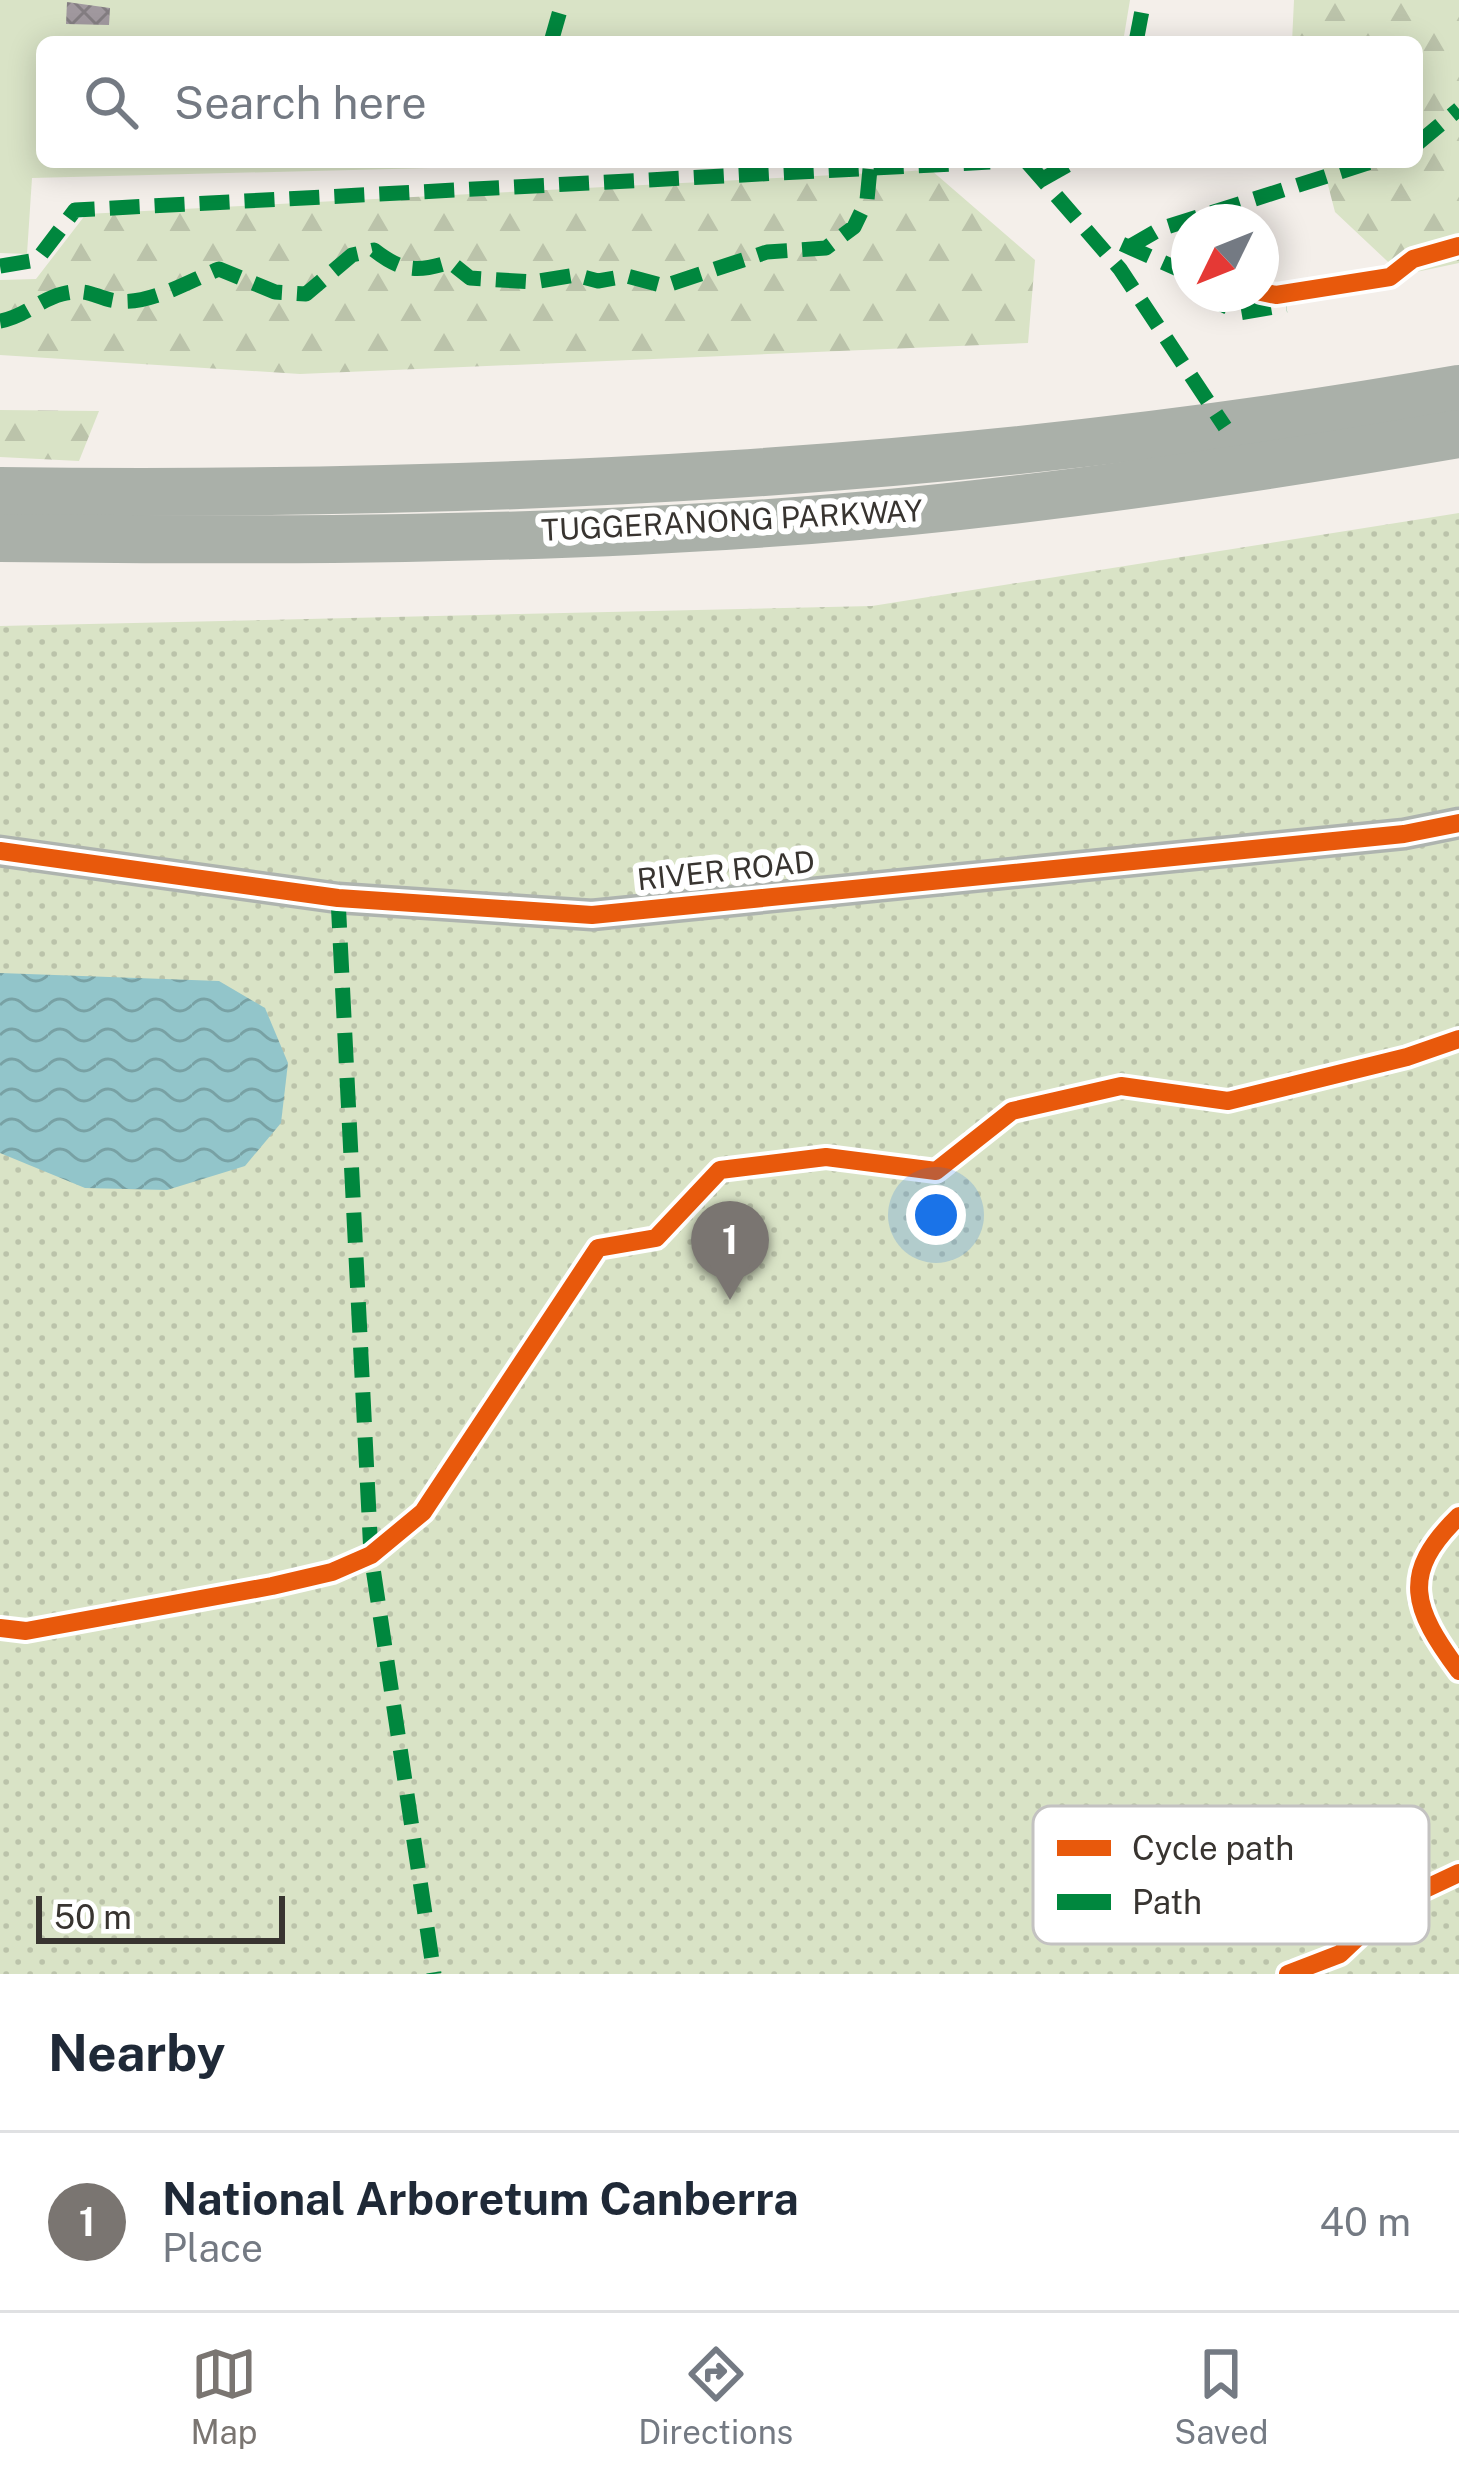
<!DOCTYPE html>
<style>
:root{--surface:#fff;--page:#f6f6f7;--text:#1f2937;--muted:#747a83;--line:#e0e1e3;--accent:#7a7571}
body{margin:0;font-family:"Public Sans",sans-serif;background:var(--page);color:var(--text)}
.compass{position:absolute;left:1171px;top:204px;width:108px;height:108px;border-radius:50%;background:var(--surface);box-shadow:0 6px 30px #0003;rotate:227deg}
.scale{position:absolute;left:36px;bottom:30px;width:249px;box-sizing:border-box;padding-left:12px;border:6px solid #383430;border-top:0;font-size:33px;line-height:42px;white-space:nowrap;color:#383430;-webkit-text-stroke:9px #fff;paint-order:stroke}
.you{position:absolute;left:936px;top:1215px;width:42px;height:42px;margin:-30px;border:9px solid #fff;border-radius:50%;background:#1a73e8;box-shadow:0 0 0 18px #1a73e833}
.badge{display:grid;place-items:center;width:78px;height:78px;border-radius:50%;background:var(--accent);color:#fff;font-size:39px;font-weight:700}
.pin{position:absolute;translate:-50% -99px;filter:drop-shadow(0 3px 6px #0008)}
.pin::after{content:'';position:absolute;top:63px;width:42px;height:36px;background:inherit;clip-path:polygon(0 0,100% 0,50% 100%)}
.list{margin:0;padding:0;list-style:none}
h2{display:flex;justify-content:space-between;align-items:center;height:156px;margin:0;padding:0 48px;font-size:51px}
h2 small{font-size:39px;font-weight:400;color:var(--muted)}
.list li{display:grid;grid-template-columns:78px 1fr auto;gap:36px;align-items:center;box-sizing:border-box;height:180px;padding:0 48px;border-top:3px solid var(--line)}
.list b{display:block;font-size:45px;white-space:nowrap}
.list p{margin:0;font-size:39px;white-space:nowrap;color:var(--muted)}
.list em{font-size:39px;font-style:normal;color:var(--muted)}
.icon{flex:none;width:66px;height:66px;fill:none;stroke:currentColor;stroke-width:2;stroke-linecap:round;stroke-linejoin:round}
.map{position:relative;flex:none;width:1459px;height:1974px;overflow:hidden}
.search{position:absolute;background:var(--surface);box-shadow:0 6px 30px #0003;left:36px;right:36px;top:36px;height:132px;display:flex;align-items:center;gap:30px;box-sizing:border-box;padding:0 42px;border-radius:18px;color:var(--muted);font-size:45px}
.sheet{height:336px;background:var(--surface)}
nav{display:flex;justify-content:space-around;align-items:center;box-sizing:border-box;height:168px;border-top:3px solid var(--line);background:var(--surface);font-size:33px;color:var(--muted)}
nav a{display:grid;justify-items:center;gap:6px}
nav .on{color:var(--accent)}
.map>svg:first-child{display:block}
.forest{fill:url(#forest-firs)}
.park{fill:#d9e3c6}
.garden{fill:url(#garden-dots)}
.water{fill:url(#water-waves)}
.building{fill:url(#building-cross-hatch)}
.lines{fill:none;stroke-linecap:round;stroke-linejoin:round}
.minor{stroke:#aeb4af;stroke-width:33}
.highway{stroke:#aab0a9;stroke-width:48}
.quiet{stroke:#00873e;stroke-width:15;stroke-dasharray:30 15;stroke-linecap:butt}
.cycleway-casing{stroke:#fff;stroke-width:26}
.cycleway{stroke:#e8590c;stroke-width:18}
.labels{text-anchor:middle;stroke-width:12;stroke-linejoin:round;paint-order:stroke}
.street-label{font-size:30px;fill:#383430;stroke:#fff}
.key{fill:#fff;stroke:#c3c2c1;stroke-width:3}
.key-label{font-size:33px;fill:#383430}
</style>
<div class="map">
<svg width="1459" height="1974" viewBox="0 0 1459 1974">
<defs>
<pattern id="forest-firs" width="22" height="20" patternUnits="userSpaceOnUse" patternTransform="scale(3)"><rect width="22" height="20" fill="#d9e3c6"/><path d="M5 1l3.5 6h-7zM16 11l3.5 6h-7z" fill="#bbc3aa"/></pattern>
<pattern id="garden-dots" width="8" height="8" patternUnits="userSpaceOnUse" patternTransform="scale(3)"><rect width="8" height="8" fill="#d9e3c6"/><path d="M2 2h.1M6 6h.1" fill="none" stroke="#bbc3aa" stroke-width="1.8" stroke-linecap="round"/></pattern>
<pattern id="water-waves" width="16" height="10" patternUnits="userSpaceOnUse" patternTransform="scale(3)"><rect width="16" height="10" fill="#92c5ca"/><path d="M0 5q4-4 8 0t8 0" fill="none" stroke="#78a1a4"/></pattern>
<pattern id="building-cross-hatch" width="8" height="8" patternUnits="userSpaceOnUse" patternTransform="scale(3)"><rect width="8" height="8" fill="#a0989e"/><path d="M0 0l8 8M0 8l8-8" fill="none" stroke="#837d81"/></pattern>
</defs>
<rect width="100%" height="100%" fill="#f4efea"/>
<g class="forest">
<path d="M1294,0H1459V263L1402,275L1335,212L1322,162H1417V42H1292Z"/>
<path d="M931,170L1035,260L1028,343L300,374L0,355V280L36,279L86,214Z"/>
<path d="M0,410L99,411L79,461L0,457Z"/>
</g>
<path class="park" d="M0,0H1130L1123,42H42V162H666L32,178L27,254L0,253Z"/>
<path class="garden" d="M1459,513V1974H0V626L872,606Z"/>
<path class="water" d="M0,973L219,981L265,1008L288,1063L281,1123L245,1166L167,1190L85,1188L0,1153Z"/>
<path class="building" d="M67,2L110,8L109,25L66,24Z"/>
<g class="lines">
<path class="minor" d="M0,851L338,898L592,915L1404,834L1459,823"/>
<g class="highway">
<path d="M0,491C489,497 976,474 1459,389"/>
<path d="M0,538C270,541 541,541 810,520C1027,503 1244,471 1459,434"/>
</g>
<g class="quiet">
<path d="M551,42L563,0"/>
<path d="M1136,42L1144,0"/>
<path d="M1417,144L1459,109"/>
<path d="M1027,162L1120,269L1225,427"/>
<path d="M1041,180L1073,162"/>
<path d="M1122,244L1189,274"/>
<path d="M1129,247L1160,229L1371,162"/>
<path d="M0,266L37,260L75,210L990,162"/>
<path d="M1201,294L1239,313L1286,305"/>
<path d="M0,321C24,317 39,300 62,294C90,287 94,298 117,301C150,305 189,281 219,269L275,292L306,294L352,255L374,250C401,271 417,273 450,262L470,278L533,282L576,275L598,281L627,276L664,286L767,252L826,248L854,227L867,200L870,169"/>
<path d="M338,898L371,1555L434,1974"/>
</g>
<defs>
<g id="cycleway">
<path d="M1261,292L1276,295L1390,277L1413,259L1459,246"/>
<path d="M0,851L338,898L592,915L1404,834L1459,823"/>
<path d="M1459,1516C1399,1574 1413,1609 1459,1671"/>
<path d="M0,1628L26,1631L272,1586L332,1572L371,1555L423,1512L598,1248L656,1238L720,1170L826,1157L936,1171L1012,1111L1121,1086L1228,1101L1407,1057L1459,1039"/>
<path d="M1288,1974L1340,1954L1393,1904L1459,1873"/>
</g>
</defs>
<use href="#cycleway" class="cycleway-casing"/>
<use href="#cycleway" class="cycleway"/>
</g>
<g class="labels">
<g class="street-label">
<text transform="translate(732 521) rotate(-3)" y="10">TUGGERANONG PARKWAY</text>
<text transform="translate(726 871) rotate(-6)" y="10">RIVER ROAD</text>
</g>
</g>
<rect x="1033" y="1806" width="396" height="138" rx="18" class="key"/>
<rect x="1057" y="1840" width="54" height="16" fill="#e8590c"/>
<rect x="1057" y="1894" width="54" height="16" fill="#00873e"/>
<g class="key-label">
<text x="1132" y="1860">Cycle path</text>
<text x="1132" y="1914">Path</text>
</g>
</svg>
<svg class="compass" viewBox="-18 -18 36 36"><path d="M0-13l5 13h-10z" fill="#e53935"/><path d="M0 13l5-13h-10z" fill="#747a83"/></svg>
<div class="scale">50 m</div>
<div class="you"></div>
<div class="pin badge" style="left:730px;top:1300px">1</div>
<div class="search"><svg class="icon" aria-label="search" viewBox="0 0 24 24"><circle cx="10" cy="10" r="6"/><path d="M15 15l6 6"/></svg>Search here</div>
</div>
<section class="sheet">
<h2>Nearby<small></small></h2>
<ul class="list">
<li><span class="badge">1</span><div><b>National Arboretum Canberra</b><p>Place</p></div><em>40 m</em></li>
</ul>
</section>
<nav>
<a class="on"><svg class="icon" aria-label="map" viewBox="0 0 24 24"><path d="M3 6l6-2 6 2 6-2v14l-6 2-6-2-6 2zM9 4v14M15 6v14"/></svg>Map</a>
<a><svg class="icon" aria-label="directions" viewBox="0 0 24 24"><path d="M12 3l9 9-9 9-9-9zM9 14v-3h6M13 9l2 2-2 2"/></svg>Directions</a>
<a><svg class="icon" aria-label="saved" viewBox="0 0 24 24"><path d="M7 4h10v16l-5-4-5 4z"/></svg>Saved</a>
</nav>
